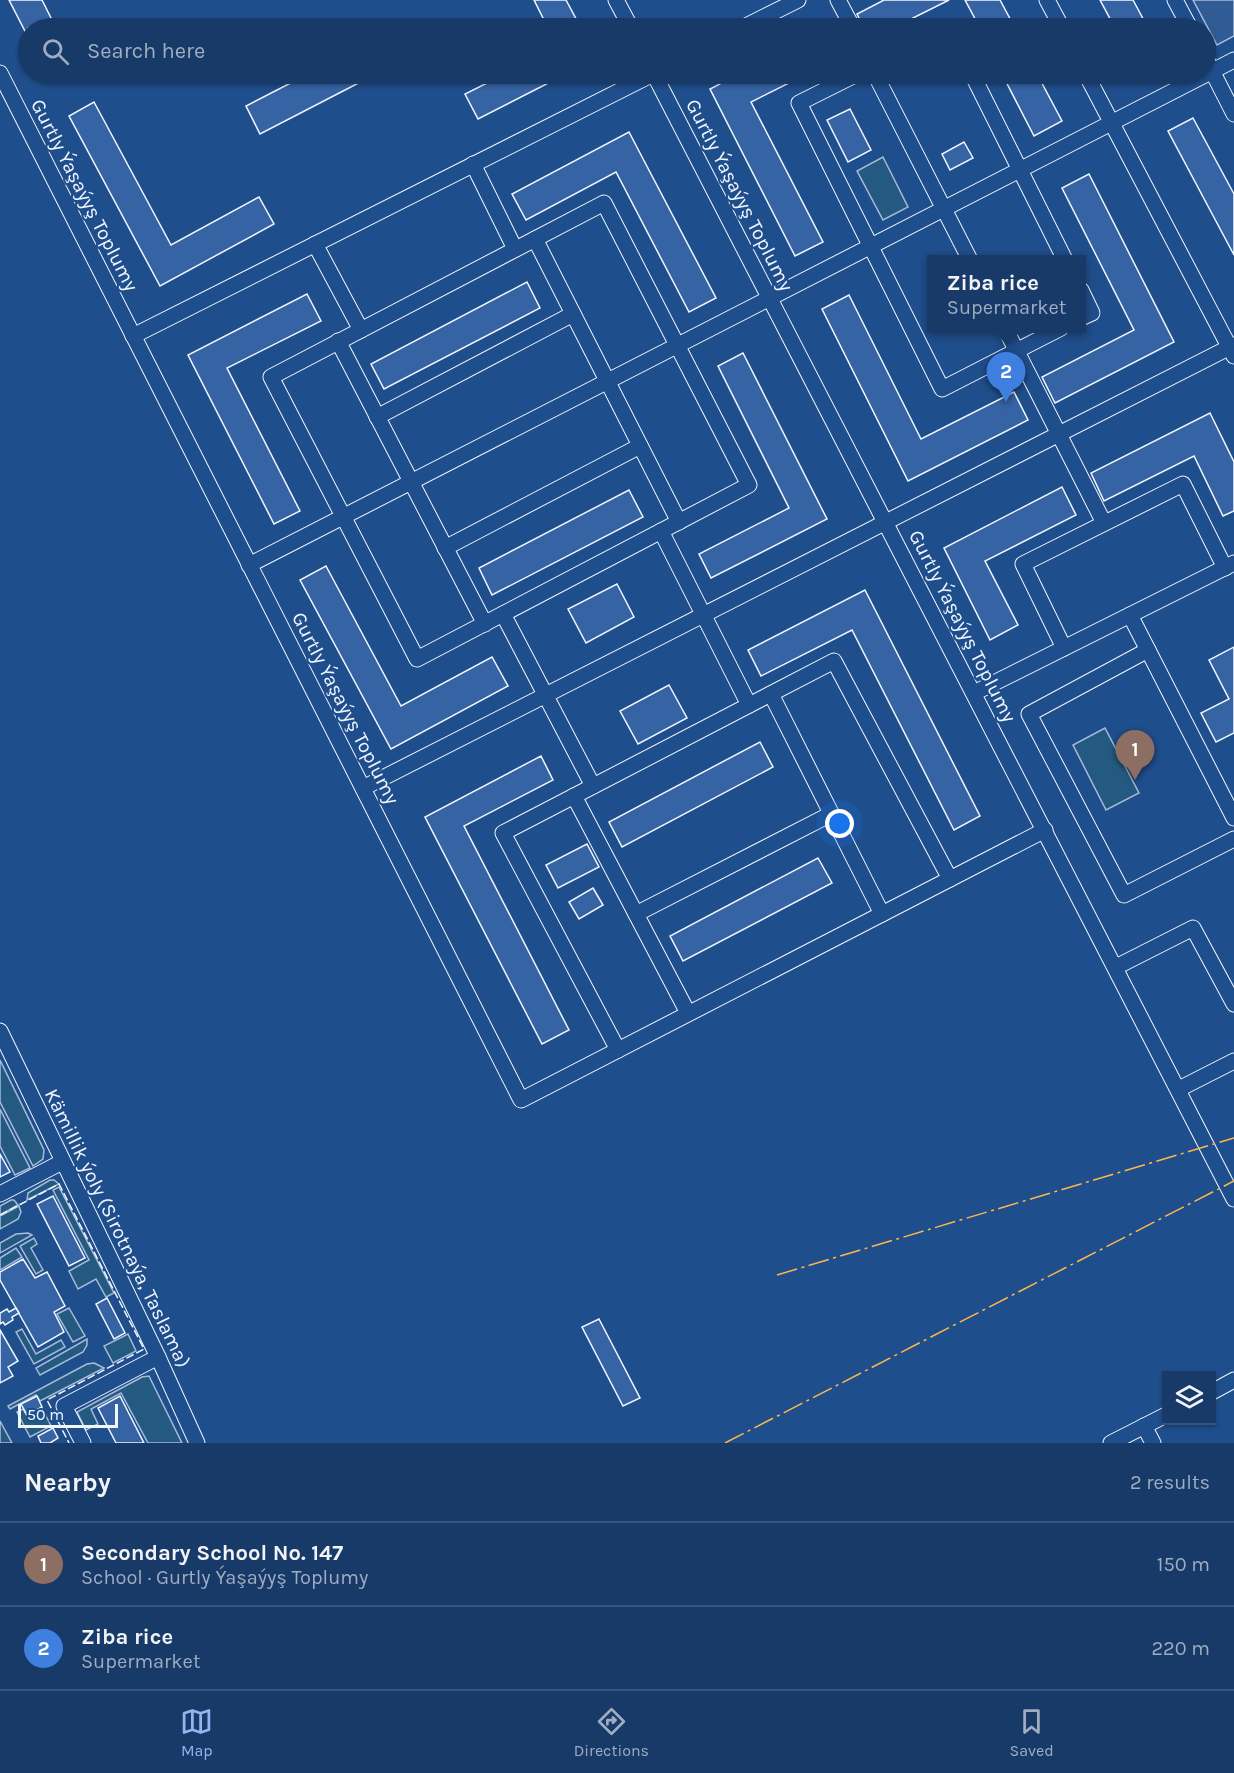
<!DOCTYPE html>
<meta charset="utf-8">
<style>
:root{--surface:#173a69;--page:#20416f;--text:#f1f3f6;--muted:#9eadc0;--line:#36547d;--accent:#95b2f1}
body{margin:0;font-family:Karla,sans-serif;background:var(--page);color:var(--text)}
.controls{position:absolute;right:18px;bottom:18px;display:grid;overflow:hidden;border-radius:0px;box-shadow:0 2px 4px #0004}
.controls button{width:54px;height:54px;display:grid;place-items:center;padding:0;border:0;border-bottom:2px solid var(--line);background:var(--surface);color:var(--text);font:30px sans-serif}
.scale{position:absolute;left:18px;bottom:15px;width:100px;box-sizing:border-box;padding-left:6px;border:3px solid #f2f6ff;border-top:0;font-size:16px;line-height:21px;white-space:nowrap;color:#f2f6ff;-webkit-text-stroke:4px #1f4e8c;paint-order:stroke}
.you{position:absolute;left:840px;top:824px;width:21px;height:21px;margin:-15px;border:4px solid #fff;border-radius:50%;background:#1a73e8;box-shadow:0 0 0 9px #1a73e833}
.badge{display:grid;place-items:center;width:39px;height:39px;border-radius:50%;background:var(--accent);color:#fff;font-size:20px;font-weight:700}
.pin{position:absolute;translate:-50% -50px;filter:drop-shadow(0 2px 3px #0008)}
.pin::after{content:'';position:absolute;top:32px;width:21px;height:18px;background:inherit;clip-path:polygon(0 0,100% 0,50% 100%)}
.popup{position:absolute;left:927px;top:255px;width:159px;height:78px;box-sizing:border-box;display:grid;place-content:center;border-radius:0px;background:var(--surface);filter:drop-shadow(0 2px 4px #0005);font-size:20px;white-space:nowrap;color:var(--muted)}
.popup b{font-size:22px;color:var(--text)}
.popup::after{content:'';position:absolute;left:50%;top:100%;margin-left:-12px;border:12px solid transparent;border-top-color:var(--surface)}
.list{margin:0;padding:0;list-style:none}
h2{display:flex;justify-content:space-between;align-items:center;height:78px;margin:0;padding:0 24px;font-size:26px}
h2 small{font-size:20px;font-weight:400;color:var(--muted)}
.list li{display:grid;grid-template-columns:39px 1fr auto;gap:18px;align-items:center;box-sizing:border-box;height:84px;padding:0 24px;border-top:2px solid var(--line)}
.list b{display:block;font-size:22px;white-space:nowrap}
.list p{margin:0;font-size:20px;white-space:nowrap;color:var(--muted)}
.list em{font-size:20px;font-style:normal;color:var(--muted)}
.icon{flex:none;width:33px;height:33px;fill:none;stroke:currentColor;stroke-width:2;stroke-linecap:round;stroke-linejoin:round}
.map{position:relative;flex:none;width:1234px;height:1443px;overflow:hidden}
.search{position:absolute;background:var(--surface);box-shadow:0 2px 4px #0004;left:18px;right:18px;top:18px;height:66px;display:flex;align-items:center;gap:15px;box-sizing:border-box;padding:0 21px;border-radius:33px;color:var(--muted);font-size:22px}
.sheet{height:246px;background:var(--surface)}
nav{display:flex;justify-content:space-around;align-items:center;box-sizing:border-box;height:84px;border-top:2px solid var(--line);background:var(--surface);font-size:16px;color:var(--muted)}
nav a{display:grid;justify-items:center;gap:3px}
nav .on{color:var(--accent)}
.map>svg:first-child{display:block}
.green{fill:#245a82;stroke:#a8bbd7;stroke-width:1.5}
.parking{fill:#305b95;stroke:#a8bbd7;stroke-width:1.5}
.building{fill:#3563a3;stroke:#f2f6ff;stroke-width:1.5}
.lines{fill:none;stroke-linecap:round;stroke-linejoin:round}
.minor-casing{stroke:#f2f6ff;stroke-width:17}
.minor{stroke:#1f4e8c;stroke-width:15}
.fence{stroke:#f2f6ff;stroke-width:1.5;stroke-dasharray:8 3;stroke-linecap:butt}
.power{stroke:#ffb74d;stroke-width:1.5;stroke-dasharray:21 4.5 3 4.5;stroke-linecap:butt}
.labels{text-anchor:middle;stroke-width:4.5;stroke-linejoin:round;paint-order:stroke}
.street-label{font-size:20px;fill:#f2f6ff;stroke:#1f4e8c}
</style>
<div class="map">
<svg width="1234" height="1443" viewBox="0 0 1234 1443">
<rect width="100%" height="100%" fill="#1f4e8c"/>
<g class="green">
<path d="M883,157L908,207L883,220L857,171Z"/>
<path d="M1105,728L1139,793L1106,810L1073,745Z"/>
<path d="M0,1060L44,1150L43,1159L33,1166L0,1102Z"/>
<path d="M0,1109L30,1168L15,1175L0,1146Z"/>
<path d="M50,1180H54L59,1184L27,1200L28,1193Z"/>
<path d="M59,1187L114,1293L106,1297L96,1279L78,1289L69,1271L89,1260L53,1190Z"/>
<path d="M11,1200H14L18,1205L0,1215V1206Z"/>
<path d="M19,1206L21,1212L18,1219L0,1229V1216Z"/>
<path d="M28,1233L32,1235L0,1253V1243L16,1234Z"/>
<path d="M34,1238L37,1244L31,1248L43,1270L36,1274L20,1246Z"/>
<path d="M16,1248L22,1257L0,1270V1258Z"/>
<path d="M69,1308L85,1336L73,1342L57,1314Z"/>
<path d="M22,1329L36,1354L61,1340L65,1347L34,1364L16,1332Z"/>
<path d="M128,1334L136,1351L113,1363L104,1346Z"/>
<path d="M87,1339V1345L83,1352L40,1375L36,1368Z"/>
<path d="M94,1363L104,1368L40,1401L36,1395L10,1409L8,1406L87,1364Z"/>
<path d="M149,1376L182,1443H148L121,1393L91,1409L98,1424L86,1430L77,1412L142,1377Z"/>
<path d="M42,1408L51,1426L30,1437L17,1412L23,1409L27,1416Z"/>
<path d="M0,1421L12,1443H0Z"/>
</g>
<path class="parking" d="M1193,0H1234V36L1217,45Z"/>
<g class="building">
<path d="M9,0H42L56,28H28V37Z"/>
<path d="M534,0H566L581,28H548Z"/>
<path d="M884,0H949L893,28H864L857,14Z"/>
<path d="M965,0H1000L1015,28H980Z"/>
<path d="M1100,0H1133L1148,28H1115Z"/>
<path d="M308,74H376L260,134L246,106Z"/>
<path d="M505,74H566L478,119L465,94Z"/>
<path d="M739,74H807L751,102L823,242L795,256L710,89Z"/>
<path d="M1002,74H1037L1062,121L1034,136Z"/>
<path d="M94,102L171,245L259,197L274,224L160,286L69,116Z"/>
<path d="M850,109L871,150L848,162L827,120Z"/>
<path d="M1193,118L1234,194V255L1168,131Z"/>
<path d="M629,132L716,298L689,312L616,172L526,220L512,194Z"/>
<path d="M964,142L973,158L950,170L942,154Z"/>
<path d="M1089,174L1174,342L1055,403L1042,377L1134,330L1062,188Z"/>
<path d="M527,282L540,308L384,389L371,364Z"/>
<path d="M307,294L321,321L227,368L300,511L274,524L188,355Z"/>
<path d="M849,295L921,439L1014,392L1028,420L908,481L822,309Z"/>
<path d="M743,353L827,519L711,578L699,554L789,508L718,366Z"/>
<path d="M1210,413L1234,462V511L1223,516L1194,456L1104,501L1091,473Z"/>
<path d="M1062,487L1076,515L985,561L1018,625L990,640L944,548Z"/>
<path d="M629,490L643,517L492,595L479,568Z"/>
<path d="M326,566L401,706L492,657L508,686L391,749L300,580Z"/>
<path d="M617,584L634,617L586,643L568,609Z"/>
<path d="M865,590L980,816L954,830L852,630L761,676L748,650Z"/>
<path d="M1234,647V733L1216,742L1201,713L1229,699L1209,660Z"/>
<path d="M669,685L687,718L638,744L620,711Z"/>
<path d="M760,742L773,767L622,847L609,822Z"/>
<path d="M541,756L553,780L464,826L569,1030L542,1044L425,817Z"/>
<path d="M587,844L599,867L558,888L546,865Z"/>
<path d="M818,858L832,883L683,961L670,936Z"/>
<path d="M593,888L603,905L579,919L569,902Z"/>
<path d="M0,1154L10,1172L0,1177Z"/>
<path d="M53,1196L85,1258L69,1266L37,1204Z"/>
<path d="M23,1259L35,1278L47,1272L65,1306L54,1312L64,1332L38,1347L0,1280V1272Z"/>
<path d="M107,1298L125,1333L114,1339L96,1304Z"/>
<path d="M16,1308L19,1313L12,1317L13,1320L5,1325L3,1322L0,1324V1313L7,1309L9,1312Z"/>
<path d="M599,1319L640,1398L623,1406L582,1327Z"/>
<path d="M0,1330L18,1361L8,1367L13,1376L0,1383Z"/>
<path d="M37,1396L42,1407L27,1415L21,1404Z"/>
<path d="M120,1396L144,1443H116L98,1408Z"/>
<path d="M53,1428L58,1438L50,1443H41L38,1436Z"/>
</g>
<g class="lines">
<defs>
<g id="minor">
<path d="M616,0L631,28"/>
<path d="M838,0L853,28"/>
<path d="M1047,0L1062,28"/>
<path d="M1175,0L1190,28"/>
<path d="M742,28L798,0"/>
<path d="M946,28H950"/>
<path d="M1206,59L1234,114"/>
<path d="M0,73L521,1100L1045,830"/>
<path d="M654,74L1234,1199"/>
<path d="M857,74L799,103L942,389L1061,328"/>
<path d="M875,74L970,260"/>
<path d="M972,74L1065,260"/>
<path d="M1086,74L1234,356"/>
<path d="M473,164L515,249"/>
<path d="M604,203L749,485L417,659L271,377Z"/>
<path d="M535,239L679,522"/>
<path d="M315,244L361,330"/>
<path d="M1081,290L1092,313L1081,318"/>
<path d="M1005,328L1104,523"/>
<path d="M133,336L653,74"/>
<path d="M338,341L485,624"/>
<path d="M377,417L573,314"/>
<path d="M661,531L749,705"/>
<path d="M445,548L640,446"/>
<path d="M249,565L1234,60"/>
<path d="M503,614L593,786"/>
<path d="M1130,615L1234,818"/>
<path d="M1064,648L1023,564L1183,484L1225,568"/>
<path d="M1148,650L1029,714L1124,895L1234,839"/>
<path d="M974,693L1234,563"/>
<path d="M771,694L882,914"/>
<path d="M363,788L1234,345"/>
<path d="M574,796L688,1013"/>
<path d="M636,914L831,814"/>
<path d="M1116,967L1193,928L1234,1004"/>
<path d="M0,1031L158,1357L197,1443"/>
<path d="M618,1050L503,833L834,661L950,879"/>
<path d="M1179,1089L1234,1061"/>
<path d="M0,1194L62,1162"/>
<path d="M1212,1392L1234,1380"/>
<path d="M1144,1426L1153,1443"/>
<path d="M83,1443L64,1406L158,1357"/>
<path d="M1111,1443L1166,1415"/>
</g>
</defs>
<use href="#minor" class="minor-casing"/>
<use href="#minor" class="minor"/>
<path class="fence" d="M0,1215L59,1184L144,1349L47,1400L69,1443"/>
<g class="power">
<path d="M777,1275L1234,1138"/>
<path d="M725,1443L1234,1181"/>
</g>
</g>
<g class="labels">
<g class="street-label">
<text transform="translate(85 195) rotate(63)" y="7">Gurtly Ýaşaýyş Toplumy</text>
<text transform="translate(740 195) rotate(63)" y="7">Gurtly Ýaşaýyş Toplumy</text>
<text transform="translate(963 626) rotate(63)" y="7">Gurtly Ýaşaýyş Toplumy</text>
<text transform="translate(346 708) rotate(63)" y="7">Gurtly Ýaşaýyş Toplumy</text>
<text transform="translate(118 1228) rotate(64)" y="7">Kämillik ýoly (Sirotnaýa, Taslama)</text>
</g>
</g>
</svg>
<div class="controls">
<button><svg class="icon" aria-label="layers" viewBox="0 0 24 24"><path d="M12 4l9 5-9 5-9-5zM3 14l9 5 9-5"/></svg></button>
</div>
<div class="scale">50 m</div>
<div class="you"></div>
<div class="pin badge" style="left:1135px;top:780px;background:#8d6e63">1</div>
<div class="pin badge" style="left:1006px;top:402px;background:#3f7fe0">2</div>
<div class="popup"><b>Ziba rice</b>Supermarket</div>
<div class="search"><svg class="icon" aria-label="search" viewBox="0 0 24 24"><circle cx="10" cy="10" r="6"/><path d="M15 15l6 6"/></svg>Search here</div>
</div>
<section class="sheet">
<h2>Nearby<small>2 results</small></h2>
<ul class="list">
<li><span class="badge" style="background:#8d6e63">1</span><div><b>Secondary School No. 147</b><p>School · Gurtly Ýaşaýyş Toplumy</p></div><em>150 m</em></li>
<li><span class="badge" style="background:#3f7fe0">2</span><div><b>Ziba rice</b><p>Supermarket</p></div><em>220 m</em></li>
</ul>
</section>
<nav>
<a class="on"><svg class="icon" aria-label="map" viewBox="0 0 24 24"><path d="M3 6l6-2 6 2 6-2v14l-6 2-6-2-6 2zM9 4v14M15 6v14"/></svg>Map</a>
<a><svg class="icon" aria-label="directions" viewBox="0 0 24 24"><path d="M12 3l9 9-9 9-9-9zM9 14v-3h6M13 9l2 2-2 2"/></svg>Directions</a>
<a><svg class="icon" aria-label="saved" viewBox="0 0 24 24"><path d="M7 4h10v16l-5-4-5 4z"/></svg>Saved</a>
</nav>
